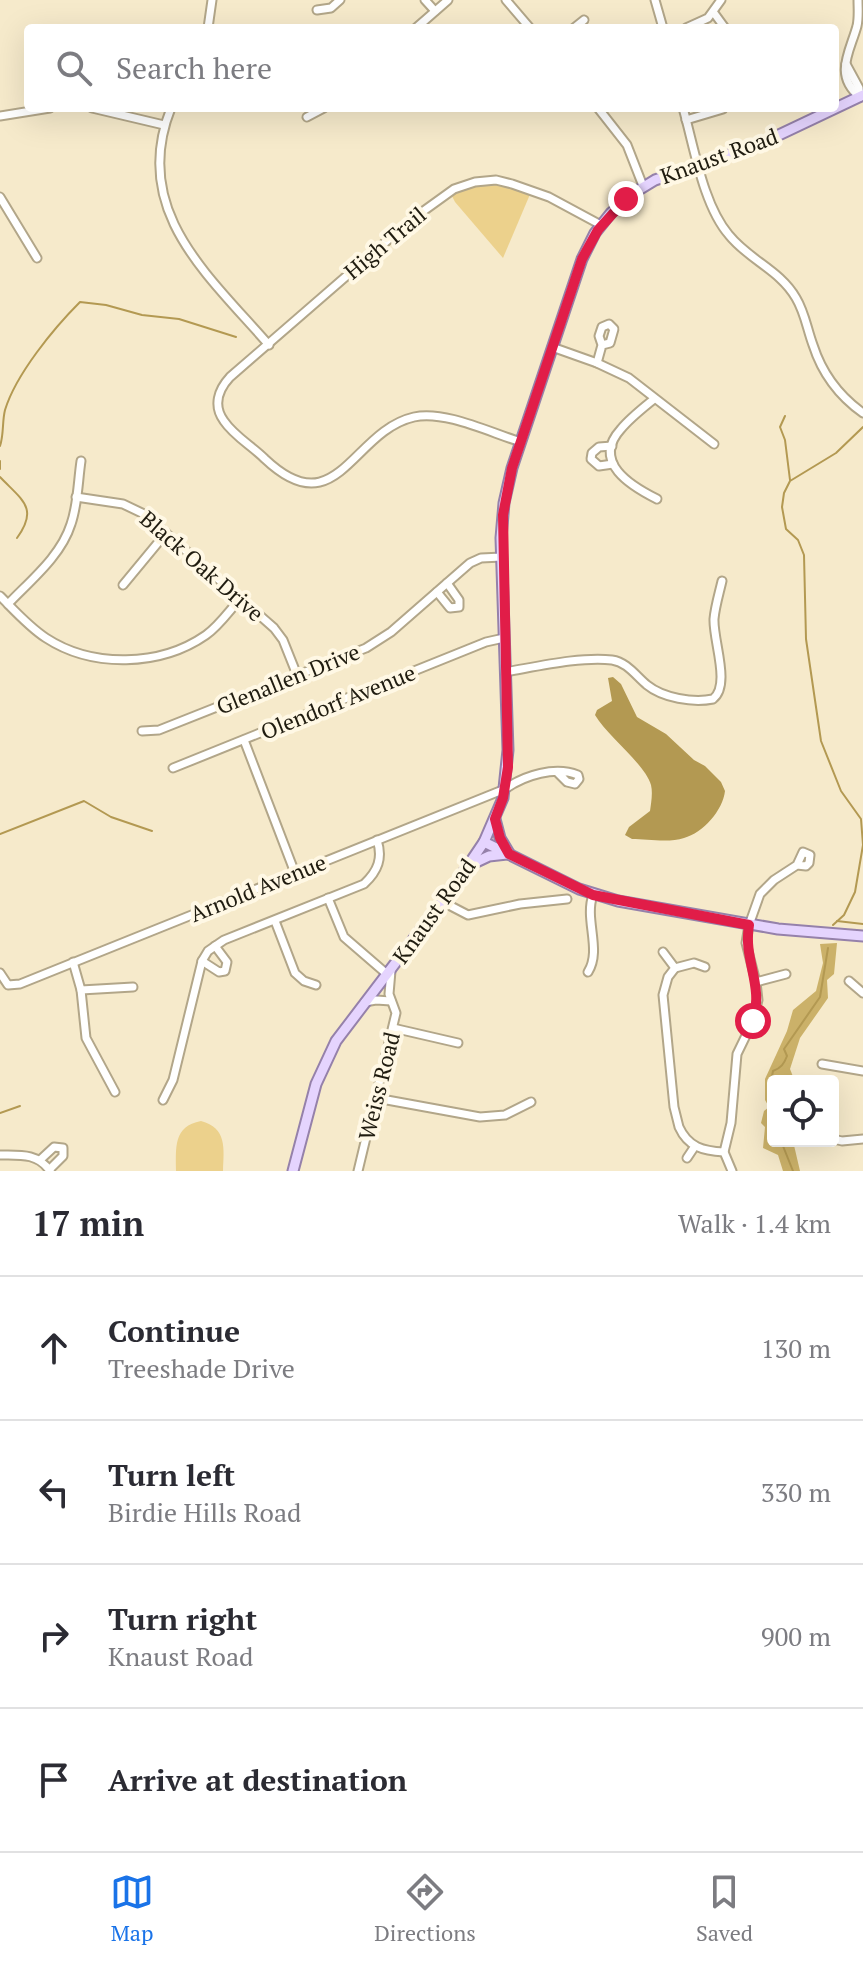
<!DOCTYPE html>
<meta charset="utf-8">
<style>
:root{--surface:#fff;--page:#f2f2f3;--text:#2b2b33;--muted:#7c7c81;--line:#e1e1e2;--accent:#1a73e8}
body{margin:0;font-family:"PT Serif",serif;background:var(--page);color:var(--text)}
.controls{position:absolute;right:24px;bottom:24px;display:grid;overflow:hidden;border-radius:8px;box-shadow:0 8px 32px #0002}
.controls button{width:72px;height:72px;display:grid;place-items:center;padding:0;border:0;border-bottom:2px solid var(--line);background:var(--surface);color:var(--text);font:40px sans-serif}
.stop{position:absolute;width:24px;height:24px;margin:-18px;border:6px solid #e11d48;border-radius:50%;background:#fff}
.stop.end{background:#e11d48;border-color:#fff;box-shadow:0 2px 8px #0008}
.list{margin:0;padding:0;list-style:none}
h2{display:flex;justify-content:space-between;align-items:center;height:104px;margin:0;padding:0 32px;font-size:34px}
h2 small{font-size:26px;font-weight:400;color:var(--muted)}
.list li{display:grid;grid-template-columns:52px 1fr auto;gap:24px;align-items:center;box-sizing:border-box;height:144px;padding:0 32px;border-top:2px solid var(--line)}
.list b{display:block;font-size:30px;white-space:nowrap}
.list p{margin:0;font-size:26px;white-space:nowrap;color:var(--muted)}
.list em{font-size:26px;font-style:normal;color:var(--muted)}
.icon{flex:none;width:44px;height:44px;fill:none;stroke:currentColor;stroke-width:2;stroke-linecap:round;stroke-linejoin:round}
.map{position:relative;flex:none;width:863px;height:1171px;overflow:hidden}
.search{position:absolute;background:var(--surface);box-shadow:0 8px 32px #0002;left:24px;right:24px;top:24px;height:88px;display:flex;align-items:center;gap:20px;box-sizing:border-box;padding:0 28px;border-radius:8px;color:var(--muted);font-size:30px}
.sheet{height:680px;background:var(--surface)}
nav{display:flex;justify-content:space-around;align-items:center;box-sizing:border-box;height:112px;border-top:2px solid var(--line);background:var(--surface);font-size:22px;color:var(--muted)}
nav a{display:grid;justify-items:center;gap:4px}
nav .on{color:var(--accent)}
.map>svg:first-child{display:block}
.green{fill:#ecd18c}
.forest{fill:#cbb169}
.water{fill:#b39952}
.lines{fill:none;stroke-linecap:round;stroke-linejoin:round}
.stream{stroke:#b39952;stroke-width:2}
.minor-casing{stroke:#b2a689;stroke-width:11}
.major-casing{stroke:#9581aa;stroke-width:13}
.minor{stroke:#fff;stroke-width:7}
.major{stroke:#e5d4fe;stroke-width:9}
.route{stroke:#e11d48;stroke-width:10}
.labels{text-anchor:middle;stroke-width:8;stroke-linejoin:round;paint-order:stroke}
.street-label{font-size:22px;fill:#201c10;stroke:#fff8e5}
</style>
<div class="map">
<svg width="863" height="1171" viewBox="0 0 863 1171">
<rect width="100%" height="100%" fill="#f6eacb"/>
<g class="green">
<path d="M497,183L531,192L503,258L455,202L451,194L456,190Z"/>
<path d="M201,1121C227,1128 224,1148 223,1171H176C176,1148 173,1126 201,1121Z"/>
</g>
<path class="forest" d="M837,943L834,974L827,980L828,998L800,1038L790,1069L794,1079L773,1081V1141H793L800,1171H783L778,1155L763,1148L765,1127L761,1123L764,1111L769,1107L765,1100V1079L787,1031L793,1010L816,991L823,963L820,944Z"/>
<path class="water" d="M613,677L621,684L637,717L666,734L694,760L705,766L721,782L725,791C723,810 703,833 684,838C669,843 647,839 632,839L625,835L629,827L650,811C651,804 653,793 651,785C645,764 608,737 595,715L597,710L612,701L608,678Z"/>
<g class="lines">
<g class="stream">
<path d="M785,416L780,427L785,440L790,480"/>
<path d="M0,446C4,434 2,422 5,410C16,374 54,328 80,302L106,305L142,315L179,319L236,337"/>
<path d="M0,461V469"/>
<path d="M0,477C22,500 39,508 17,538"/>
<path d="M0,834L84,801L111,817L152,831"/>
<path d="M837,921L863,924"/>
<path d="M833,925L844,915L855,892L863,845L861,819L841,791L821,741L806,639L804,555L798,540L786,529L782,507L784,493L790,481L836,453L863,427"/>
<path d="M773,1094L771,1081L773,1071C781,1068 784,1064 787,1056L784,1049L820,997L828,948"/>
<path d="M773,1111L769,1116L773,1127"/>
<path d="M0,1113L20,1106"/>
<path d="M781,1141L793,1171"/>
</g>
<defs>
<g id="minor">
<path d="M425,0L435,11"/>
<path d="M506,0L530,28"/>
<path d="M655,0L663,28"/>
<path d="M858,0C858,9 859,17 857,26C850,52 833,75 860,97"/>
<path d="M317,10L331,8L340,0"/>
<path d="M714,13L725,28"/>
<path d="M208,28L212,0"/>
<path d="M416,28L448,0"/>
<path d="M574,28L584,20"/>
<path d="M686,28L708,18L721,0"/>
<path d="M846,64L859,88L860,97"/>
<path d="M92,108L164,125"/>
<path d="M171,108C130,210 208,275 269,345"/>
<path d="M598,108L627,145L643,186"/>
<path d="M683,108C694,146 703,205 729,235C749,260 780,270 796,298C805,313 807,329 813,345C822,373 839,396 863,413"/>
<path d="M0,116L50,108"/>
<path d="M307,117L324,108"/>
<path d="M686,120L723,109"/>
<path d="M0,197L37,258"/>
<path d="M552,347L597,363L629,378L714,444"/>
<path d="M597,363L602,345L599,336L602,327L609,324L614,329L610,343L602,345"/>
<path d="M654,399C643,408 630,418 621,429C591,462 631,486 657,499"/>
<path d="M521,442C491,433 445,410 414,417C352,431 337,527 265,459C252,446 234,436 224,421C213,406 218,390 230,377L411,220L454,189L475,182L496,180L512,184L549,197L601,225"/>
<path d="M612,446L599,447L592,453L591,459L599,466L613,464"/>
<path d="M76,497L123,504L144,514L274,628L283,640L297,675"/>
<path d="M123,585L166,533"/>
<path d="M437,592L450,608L459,607V600L447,583"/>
<path d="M0,596C14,610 29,627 46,638C92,668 160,667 206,635C219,626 229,611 240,599"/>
<path d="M8,604C31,580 61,556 71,524C78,504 78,481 81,461"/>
<path d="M505,672C535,667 582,656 612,660C627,662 636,676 647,685C663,698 693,703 713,699C731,685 713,641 714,619C715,607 719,594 722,581"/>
<path d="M142,731L159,730L366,648L391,632L470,563L481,558L502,557"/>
<path d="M244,740L295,873"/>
<path d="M173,768L486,642L504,638"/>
<path d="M328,898L344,937L388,975"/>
<path d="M443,902L468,915L520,904L567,899"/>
<path d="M275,921L295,973L304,981L316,985"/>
<path d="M663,952L675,968"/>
<path d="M202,961L219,972L225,971L227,962L215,946"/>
<path d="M73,962L81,990L86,1038L115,1092"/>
<path d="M705,967L694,963L675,968L668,977L663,995L674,1107L679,1127C688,1147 703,1151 724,1152"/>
<path d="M588,972C602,950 584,919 593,895"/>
<path d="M0,973L8,985L20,984L505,789C525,775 555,766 578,775L579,779L575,784L567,782L558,773"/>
<path d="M849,981L863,993"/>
<path d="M756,982L786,974"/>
<path d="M81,990L133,987"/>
<path d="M365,1002L376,1000L391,1001"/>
<path d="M393,1028L458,1043"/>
<path d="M822,1064L863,1071"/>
<path d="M376,1098L480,1117L505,1115L531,1102"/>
<path d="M163,1100L173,1080L202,961L208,951L224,940L364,884C378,871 383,858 377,840"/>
<path d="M833,1139L842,1141L863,1139"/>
<path d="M0,1155C20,1155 38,1153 50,1171"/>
<path d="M687,1158L695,1146"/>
<path d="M40,1160L54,1147L63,1148V1156L50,1169"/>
<path d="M358,1171L396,1013L389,994L391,971"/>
<path d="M732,1171L724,1152L731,1123L737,1054L753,1021L758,1000L756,982L746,943L749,925L760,894L774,880L797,865L803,852L810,855L809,863L806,866L797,865"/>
</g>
<g id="major">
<path d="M495,819L500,838L509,853"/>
<path d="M484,842L579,889L618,901L778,929L863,936"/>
<path d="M472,864L489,856L507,854"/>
<path d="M293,1171L316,1084L336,1041L457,882L484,842L503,798L508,750L501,538L504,503L512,468L582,259L595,233L611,213L632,194L655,180L760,144L863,95"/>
</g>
</defs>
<use href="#minor" class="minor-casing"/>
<use href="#major" class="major-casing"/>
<use href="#minor" class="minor"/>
<use href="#major" class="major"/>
</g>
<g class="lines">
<path class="route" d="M626,199L598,230L582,259L512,468L503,515L508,767L503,798L495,819L500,838L509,854L593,895L749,925C743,960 764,985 753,1021"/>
</g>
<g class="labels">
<g class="street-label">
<text transform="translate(719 156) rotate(-20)" y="8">Knaust Road</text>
<text transform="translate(385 243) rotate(-40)" y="8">High Trail</text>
<text transform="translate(202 566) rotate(41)" y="8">Black Oak Drive</text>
<text transform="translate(288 679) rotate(-22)" y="8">Glenallen Drive</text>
<text transform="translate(338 702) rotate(-22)" y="8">Olendorf Avenue</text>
<text transform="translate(258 888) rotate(-22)" y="8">Arnold Avenue</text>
<text transform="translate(434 911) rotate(-54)" y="8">Knaust Road</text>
<text transform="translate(379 1086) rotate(-76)" y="8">Weiss Road</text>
</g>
</g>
</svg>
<div class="controls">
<button><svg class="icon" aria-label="locate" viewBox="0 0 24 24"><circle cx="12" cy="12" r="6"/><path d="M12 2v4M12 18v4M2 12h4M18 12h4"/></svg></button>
</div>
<div class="stop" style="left:753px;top:1021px"></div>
<div class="stop end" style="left:626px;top:199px"></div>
<div class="search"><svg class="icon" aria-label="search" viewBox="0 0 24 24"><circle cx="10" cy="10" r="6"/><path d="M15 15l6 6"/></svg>Search here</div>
</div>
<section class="sheet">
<h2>17 min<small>Walk · 1.4 km</small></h2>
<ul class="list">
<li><svg class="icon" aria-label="ahead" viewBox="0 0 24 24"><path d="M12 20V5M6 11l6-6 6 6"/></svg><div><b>Continue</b><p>Treeshade Drive</p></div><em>130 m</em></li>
<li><svg class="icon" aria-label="left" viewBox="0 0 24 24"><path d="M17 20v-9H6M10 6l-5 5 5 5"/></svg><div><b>Turn left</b><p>Birdie Hills Road</p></div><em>330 m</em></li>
<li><svg class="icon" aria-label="right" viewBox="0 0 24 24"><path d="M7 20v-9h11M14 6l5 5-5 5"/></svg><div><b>Turn right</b><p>Knaust Road</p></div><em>900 m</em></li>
<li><svg class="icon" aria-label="arrive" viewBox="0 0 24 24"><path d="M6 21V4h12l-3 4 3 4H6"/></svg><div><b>Arrive at destination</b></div></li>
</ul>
</section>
<nav>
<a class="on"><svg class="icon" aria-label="map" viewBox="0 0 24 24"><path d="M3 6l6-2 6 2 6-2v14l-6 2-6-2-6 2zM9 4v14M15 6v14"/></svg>Map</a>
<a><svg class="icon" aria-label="directions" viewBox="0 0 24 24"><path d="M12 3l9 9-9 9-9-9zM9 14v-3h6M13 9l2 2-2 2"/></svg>Directions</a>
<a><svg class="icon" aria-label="saved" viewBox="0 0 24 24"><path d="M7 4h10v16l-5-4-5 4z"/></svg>Saved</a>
</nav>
